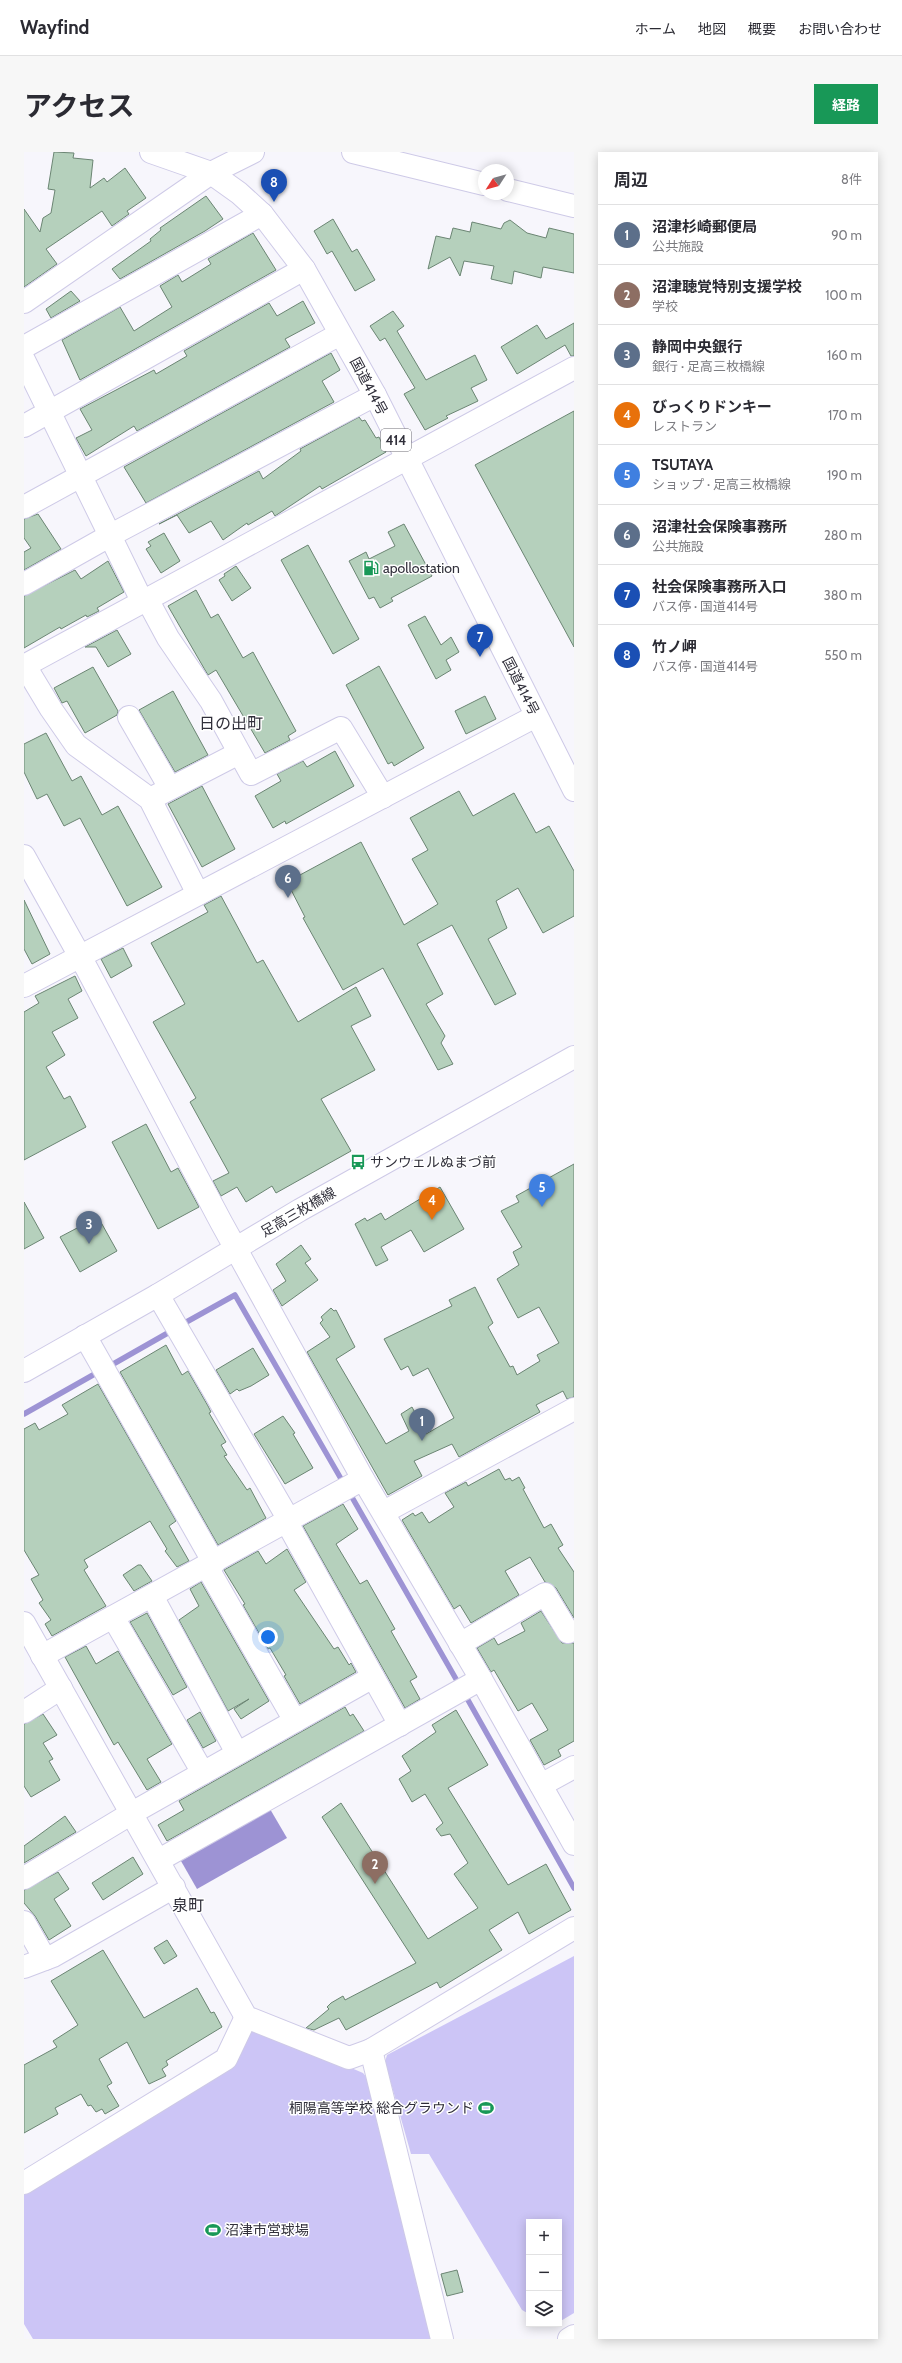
<!DOCTYPE html>
<html lang="ja">
<meta charset="utf-8">
<style>
:root{--surface:#fff;--page:#f7f7f7;--text:#2b2b33;--muted:#7c7c81;--line:#e1e1e2;--accent:#189857}
body{margin:0;font-family:Cabin,"Noto Sans JP",sans-serif;background:var(--page);color:var(--text)}
.controls{position:absolute;right:12px;bottom:12px;display:grid;overflow:hidden;border-radius:0px;box-shadow:0 2px 10px #0003}
.controls button{width:36px;height:36px;display:grid;place-items:center;padding:0;border:0;border-bottom:1px solid var(--line);background:var(--surface);color:var(--text);font:20px sans-serif}
.compass{position:absolute;left:454px;top:12px;width:36px;height:36px;border-radius:50%;background:var(--surface);box-shadow:0 2px 10px #0003;rotate:234deg}
.you{position:absolute;left:244px;top:1485px;width:14px;height:14px;margin:-10px;border:3px solid #fff;border-radius:50%;background:#1a73e8;box-shadow:0 0 0 6px #1a73e833}
.badge{display:grid;place-items:center;width:26px;height:26px;border-radius:50%;background:var(--accent);color:#fff;font-size:13px;font-weight:700}
.pin{position:absolute;translate:-50% -33px;filter:drop-shadow(0 1px 2px #0008)}
.pin::after{content:'';position:absolute;top:21px;width:14px;height:12px;background:inherit;clip-path:polygon(0 0,100% 0,50% 100%)}
.list{margin:0;padding:0;list-style:none}
h2{display:flex;justify-content:space-between;align-items:center;height:52px;margin:0;padding:0 16px;font-size:17px}
h2 small{font-size:13px;font-weight:400;color:var(--muted)}
.list li{display:grid;grid-template-columns:26px 1fr auto;gap:12px;align-items:center;box-sizing:border-box;height:60px;padding:0 16px;border-top:1px solid var(--line)}
.list b{display:block;font-size:15px;white-space:nowrap}
.list p{margin:0;font-size:13px;white-space:nowrap;color:var(--muted)}
.list em{font-size:13px;font-style:normal;color:var(--muted)}
.icon{flex:none;width:22px;height:22px;fill:none;stroke:currentColor;stroke-width:2;stroke-linecap:round;stroke-linejoin:round}
.map{position:relative;flex:none;width:550px;height:2187px;overflow:hidden;border-radius:0px}
header{display:flex;align-items:center;gap:24px;box-sizing:border-box;height:56px;padding:0 20px;background:var(--surface);border-bottom:1px solid var(--line)}
header strong{font-size:19px}
nav{display:flex;gap:22px;margin-inline-start:auto;font-size:14px}
.intro{display:flex;align-items:center;justify-content:space-between;box-sizing:border-box;height:96px;padding:0 24px}
h1{margin:0;font-size:28px}
.button{padding:10px 18px;border-radius:0px;background:var(--accent);color:#fff;font-size:14px;font-weight:700}
main{display:flex;gap:24px;padding:0 24px}
aside{flex:1;background:var(--surface);border-radius:0px;box-shadow:0 2px 10px #0003}
.map>svg:first-child{display:block}
.green{fill:#ccc5f6}
.water{fill:#9d93d4}
.lines{fill:none;stroke-linecap:round;stroke-linejoin:round}
.stream{stroke:#9d93d4;stroke-width:5.5}
.building{fill:#b5d0bc;stroke:#6b8573}
.minor-casing{stroke:#cecae7;stroke-width:24}
.major-casing{stroke:#cecae7;stroke-width:24}
.highway-casing{stroke:#cecae7;stroke-width:24}
.minor{stroke:#fff;stroke-width:22}
.major{stroke:#fff;stroke-width:22}
.highway{stroke:#fff;stroke-width:22}
.labels{text-anchor:middle;stroke-width:3;stroke-linejoin:round;paint-order:stroke}
.shield{fill:#fff;stroke:#6e6d75;stroke-width:1}
.shield-label{font-size:13px;font-weight:bold;fill:#302f3a}
.street-label{font-size:14px;fill:#302f3a;stroke:#fff}
.poi-label{font-size:14px;fill:#302f3a;stroke:#fff;text-anchor:start}
.quarter-label{font-size:16px;fill:#302f3a;stroke:#fff}
</style>
<header>
<strong>Wayfind</strong>
<nav><a>ホーム</a><a>地図</a><a>概要</a><a>お問い合わせ</a></nav>
</header>
<div class="intro"><h1>アクセス</h1><a class="button">経路</a></div>
<main>
<div class="map">
<svg width="550" height="2187" viewBox="0 0 550 2187">
<rect width="100%" height="100%" fill="#f7f6fc"/>
<g class="green">
<path d="M550,1804V2161L535,2170V2070H505V2162L498,2158L405,2002H387L361,1910L363,1903Z"/>
<path d="M232,1875L339,1921L347,1931L409,2187H9L0,2172V2043L209,1914L224,1879Z"/>
</g>
<path class="water" d="M246,1657L263,1686L173,1737L157,1709Z"/>
<g class="lines">
<g class="stream">
<path d="M157,1173L211,1143L320,1332"/>
<path d="M84,1215L149,1178"/>
<path d="M0,1262L76,1219"/>
<path d="M325,1340L436,1534"/>
<path d="M440,1541L550,1736"/>
</g>
</g>
<g class="building">
<path d="M30,0L50,1L49,6L69,8L66,36L80,26L83,30L101,16L122,46L103,59L105,62L88,74L78,59L22,97L33,112L0,135V57L16,80L19,66L27,61L31,38L24,37Z"/>
<path d="M182,44L199,67L181,79L96,127L88,117L127,89L126,87L137,78L136,76Z"/>
<path d="M309,67L328,100L333,97L351,128L331,139L308,99L303,102L290,79Z"/>
<path d="M486,68L503,81L522,86L525,76L550,82V121L519,115L517,126L490,119L488,132L467,127L470,114L440,109L436,124L426,105L404,117L412,84L426,87L429,76L446,80L448,70L477,77L480,71Z"/>
<path d="M229,81L252,118L56,228L38,188L96,155L110,179L148,155L136,134L154,123L158,130L187,112L184,107Z"/>
<path d="M47,139L56,149L27,166L22,157Z"/>
<path d="M279,149L291,171L261,187L266,195L113,279L110,274L62,304L52,286L68,278L56,257L130,218L132,222L163,204L160,199L245,151L253,164Z"/>
<path d="M369,159L380,174L373,179L402,228L451,203L463,228L447,236L454,249L422,264L424,266L401,278L380,242L391,236L361,186L356,189L346,174Z"/>
<path d="M550,171V204H547L541,193L493,222L477,195L513,173L522,187Z"/>
<path d="M307,201L316,218L298,229L310,250L122,351L100,315Z"/>
<path d="M550,259V495L451,313Z"/>
<path d="M335,265L338,269L341,268L352,286L355,285L362,300L298,337L296,334L251,364L248,359L224,373L223,371L199,388L187,369L165,381L153,363L135,372L235,319L239,327L277,299L276,297Z"/>
<path d="M14,362L37,397L0,418V400L7,396L0,386V367Z"/>
<path d="M380,372L408,424L367,446L369,449L356,456L350,445L345,447L325,409L342,400L345,407L371,394L364,380Z"/>
<path d="M140,381L156,409L137,421L122,397L127,394L124,390Z"/>
<path d="M284,393L335,487L309,502L257,408Z"/>
<path d="M84,409L100,440L73,456L75,459L63,465L62,463L37,477L36,475L0,496V444L51,418L57,427Z"/>
<path d="M212,414L227,436L208,449L195,428L201,424L200,422Z"/>
<path d="M172,438L187,466L194,462L219,506L229,500L272,579L264,584L266,588L241,601L192,518L184,523L181,518L144,454Z"/>
<path d="M401,464L417,493L427,485L435,500L422,508L427,518L412,527L384,473Z"/>
<path d="M93,478L107,502L84,515L72,495H61Z"/>
<path d="M355,514L400,596L370,614L368,610L364,612L322,533Z"/>
<path d="M69,515L94,559L93,563L61,581L43,549L38,551L30,536Z"/>
<path d="M149,539L184,603L151,620L115,558Z"/>
<path d="M461,544L472,567L442,582L431,559Z"/>
<path d="M22,581L48,629L57,624L78,663L94,654L138,735L103,754L56,666L40,674L23,642L13,647L0,620V592Z"/>
<path d="M311,599L330,634L262,672L261,669L249,676L231,644L257,629L253,622L279,609L283,615Z"/>
<path d="M178,634L211,697L178,715L144,652Z"/>
<path d="M435,639L449,664L490,641L512,681L525,674L550,719V764L519,781L494,736L472,749L483,776L464,787L492,842L471,853L428,773L393,792L419,842L402,852L421,884L417,891L429,912L414,918L359,816L319,838L279,766L281,765L263,730L337,690L380,773L414,752L388,707L404,698L386,666Z"/>
<path d="M197,744L233,811L239,808L274,870L332,835L347,864L327,874L351,918L297,947L327,999L252,1041L248,1034L222,1050L213,1035L197,1044L189,1029L205,1021L166,950L172,946L129,870L161,852L127,791L184,760L180,753Z"/>
<path d="M0,748L26,802L8,812L0,797Z"/>
<path d="M99,796L108,814L87,826L77,807Z"/>
<path d="M51,824L58,839L44,847L54,866L28,880L41,903L22,915L40,947L46,944L62,975L0,1008V860L15,851L11,844Z"/>
<path d="M122,972L147,1020L154,1016L175,1055L134,1077L88,990Z"/>
<path d="M550,1012V1245L543,1247L539,1239L512,1253L516,1260L435,1305L428,1292L390,1309L398,1324L364,1343L283,1200L306,1185L296,1171L299,1168L297,1165L307,1156L310,1159L312,1158L331,1195L312,1207L362,1292L385,1279L377,1262L388,1255L402,1282L430,1266L404,1216L389,1224L384,1214L377,1218L360,1187L428,1154L425,1148L451,1135L469,1171L464,1175L486,1215L489,1214L493,1223L516,1209L513,1203L535,1191L515,1155L494,1166L473,1127L495,1113L489,1100L498,1095L477,1059L495,1050L492,1044Z"/>
<path d="M416,1035L440,1077L400,1100L387,1078L357,1095L364,1108L352,1114L331,1072L341,1066L343,1069L357,1061L361,1068Z"/>
<path d="M0,1050L20,1086L0,1097Z"/>
<path d="M74,1065L93,1099L56,1120L36,1085Z"/>
<path d="M277,1093L287,1107L281,1111L294,1128L258,1154L249,1138L262,1129L252,1112Z"/>
<path d="M142,1193L158,1223L164,1219L184,1254L187,1260L185,1261L202,1290L197,1293L203,1303L200,1304L223,1338L226,1336L242,1366L194,1393L96,1220Z"/>
<path d="M229,1196L245,1223L227,1234L215,1239L213,1237L206,1242L192,1218Z"/>
<path d="M74,1232L152,1369L145,1374L165,1409L153,1415L141,1399L143,1397L126,1369L60,1408L64,1415L60,1418L82,1454L28,1484L21,1472L27,1468L15,1451L19,1448L7,1427L15,1423L0,1398V1277L11,1271L15,1278L44,1262L38,1253Z"/>
<path d="M259,1264L271,1281L269,1282L289,1316L261,1332L230,1282Z"/>
<path d="M475,1317L481,1328L486,1326L488,1329L495,1325L501,1336L499,1337L520,1376L527,1372L539,1393L534,1396L550,1420V1466L532,1436L521,1430L506,1405L481,1419L495,1443L447,1471L436,1453L430,1457L378,1368L389,1361L391,1364L398,1360L405,1371L430,1355L421,1341L442,1330L444,1334Z"/>
<path d="M319,1352L334,1377L312,1392L336,1432L343,1428L371,1477L367,1479L393,1525L386,1529L396,1547L381,1556L279,1374Z"/>
<path d="M263,1397L282,1430L270,1438L310,1497L314,1495L325,1513L327,1511L332,1520L276,1552L260,1524L262,1523L246,1496L244,1497L219,1453L221,1452L200,1418L234,1399L242,1412Z"/>
<path d="M114,1413H117L128,1429L110,1439L99,1423Z"/>
<path d="M177,1430L245,1549L217,1567L210,1557L225,1547L204,1559L155,1468L175,1454L166,1437Z"/>
<path d="M517,1459L538,1491H550V1589L534,1598L537,1604L520,1613L506,1588L524,1578L508,1551L494,1559L470,1518L467,1520L453,1496L470,1486L474,1493L501,1479L497,1471Z"/>
<path d="M123,1461L163,1535L149,1543L106,1470Z"/>
<path d="M62,1494L72,1512L94,1499L148,1592L123,1607L137,1630L123,1638L94,1590L90,1593L41,1505Z"/>
<path d="M321,1555L326,1564L329,1562L340,1579L143,1689L134,1673L160,1658L155,1649Z"/>
<path d="M432,1558L464,1613L424,1636L484,1733L522,1712L547,1758L505,1782L494,1760L465,1778L478,1798L416,1836L413,1830L322,1878L315,1866L290,1878L282,1876L305,1857L303,1855L307,1851L319,1844L321,1848L392,1811L298,1665L317,1651L404,1787L454,1756L430,1722L444,1711L426,1682L417,1684L412,1677L419,1671L401,1642L388,1650L375,1627L387,1619L378,1604L412,1580L408,1573Z"/>
<path d="M176,1560L192,1589L179,1596L163,1568Z"/>
<path d="M19,1562L33,1583L19,1591L29,1607L25,1609L36,1628L7,1645L0,1634V1572Z"/>
<path d="M41,1664L52,1680L0,1711V1694Z"/>
<path d="M109,1705L119,1722L79,1748L68,1731Z"/>
<path d="M34,1720L45,1737L30,1747L47,1774L25,1788L11,1764L0,1751V1738Z"/>
<path d="M143,1788L153,1804L140,1812L130,1796Z"/>
<path d="M79,1798L120,1866L173,1836L187,1861L190,1860L198,1875L142,1909L144,1913L138,1917L142,1924L125,1932L103,1890L75,1907L88,1931L83,1934L95,1954L81,1962L78,1957L72,1960L67,1953L64,1954L57,1942L31,1956L34,1962L0,1981V1913L33,1895L29,1889L54,1873L27,1829Z"/>
<path d="M433,2118L439,2140L423,2144L417,2122Z"/>
</g>
<g class="lines">
<defs>
<g id="minor">
<path d="M329,0L460,32"/>
<path d="M484,38L550,54"/>
<path d="M0,150L187,21L229,0"/>
<path d="M0,195L238,62"/>
<path d="M0,208L118,449"/>
<path d="M0,274L280,117"/>
<path d="M0,355L316,182"/>
<path d="M0,432L87,383L351,243"/>
<path d="M123,447L144,486L187,549L227,622L317,576L359,645"/>
<path d="M0,514L550,216"/>
<path d="M1,514L27,557L52,593L126,647L174,742"/>
<path d="M105,565L146,636"/>
<path d="M126,647L215,601"/>
<path d="M0,704L63,817L197,1070L339,1327L457,1527L550,1692"/>
<path d="M0,834L512,564"/>
<path d="M134,1143L265,1368L266,1376L376,1573"/>
<path d="M61,1184L190,1411"/>
<path d="M360,1360L550,1257"/>
<path d="M183,1415L271,1569"/>
<path d="M128,1444L213,1601"/>
<path d="M89,1465L179,1621"/>
<path d="M0,1471L222,1865L325,1906L347,1898L550,1776"/>
<path d="M436,1492L521,1442L544,1480"/>
<path d="M18,1504L339,1327"/>
<path d="M0,1560L37,1536"/>
<path d="M517,1633L550,1615"/>
<path d="M135,1708L457,1527"/>
<path d="M0,1726L108,1661L349,1525"/>
<path d="M0,1770L21,1807"/>
<path d="M0,1815L29,1804L150,1735"/>
<path d="M347,1898L418,2187"/>
<path d="M0,2031L202,1907L222,1865"/>
<path d="M545,2187L550,2184"/>
</g>
<path id="major" d="M0,1219L134,1143L276,1058L550,905"/>
<path id="highway" d="M127,0L187,21L215,41L238,62L280,117L351,243L550,638"/>
</defs>
<use href="#minor" class="minor-casing"/>
<use href="#major" class="major-casing"/>
<use href="#highway" class="highway-casing"/>
<use href="#minor" class="minor"/>
<use href="#major" class="major"/>
<use href="#highway" class="highway"/>
</g>
<defs>
<symbol id="fuel-bare" viewBox="-9 -9 18 18"><path d="M-5.5-6h7V0h2V4h1.3V-2.5L3-4.5l.8-.8L6-3V5H2.5V1h-1V6h-7ZM-4.2-4.7v3.2H.2V-4.7Z" fill="#189857" stroke="#fff" stroke-width="2.5" paint-order="stroke"/></symbol>
<symbol id="bus-bare" viewBox="-9 -9 18 18"><path d="M-5-6H5V4H4V6H2V4H-2V6H-4V4H-5ZM-3.5-4V0h7V-4ZM-3.5 1.2v1.5H-2V1.2ZM2 1.2v1.5H3.5V1.2Z" fill="#189857" stroke="#fff" stroke-width="2.5" paint-order="stroke"/></symbol>
<symbol id="stadium-bare" viewBox="-9 -9 18 18"><path d="M0-5a6.5 5 0 1 0 0 10a6.5 5 0 1 0 0-10ZM-3.5-1.8h7v3.6h-7Z" fill="#189857" stroke="#fff" stroke-width="2.5" paint-order="stroke"/></symbol>
</defs>
<g fill-rule="evenodd">
<use href="#fuel-bare" x="336" y="405" width="22" height="22"/>
<use href="#bus-bare" x="323" y="999" width="22" height="22"/>
<use href="#stadium-bare" x="451" y="1945" width="22" height="22"/>
<use href="#stadium-bare" x="178" y="2067" width="22" height="22"/>
</g>
<g class="labels">
<rect class="shield" x="357" y="277" width="30" height="22" rx="3"/>
<g class="shield-label">
<text x="372" y="293">414</text>
</g>
<g class="street-label">
<text transform="translate(345 234) rotate(62)" y="5">国道414号</text>
<text transform="translate(497 534) rotate(63)" y="5">国道414号</text>
<text transform="translate(274 1060) rotate(-30)" y="5">足高三枚橋線</text>
</g>
<g class="poi-label">
<text x="359" y="421">apollostation</text>
<text x="346" y="1015">サンウェルぬまづ前</text>
<text x="450" y="1961" text-anchor="end">桐陽高等学校 総合グラウンド</text>
<text x="201" y="2083">沼津市営球場</text>
</g>
<g class="quarter-label">
<text x="207" y="577">日の出町</text>
<text x="164" y="1759">泉町</text>
</g>
</g>
</svg>
<div class="controls">
<button>+</button>
<button>−</button>
<button><svg class="icon" aria-label="layers" viewBox="0 0 24 24"><path d="M12 4l9 5-9 5-9-5zM3 14l9 5 9-5"/></svg></button>
</div>
<svg class="compass" viewBox="-18 -18 36 36"><path d="M0-13l5 13h-10z" fill="#e53935"/><path d="M0 13l5-13h-10z" fill="#7c7c81"/></svg>
<div class="you"></div>
<div class="pin badge" style="left:398px;top:1289px;background:#5c6f8a">1</div>
<div class="pin badge" style="left:351px;top:1732px;background:#8d6e63">2</div>
<div class="pin badge" style="left:65px;top:1092px;background:#5c6f8a">3</div>
<div class="pin badge" style="left:408px;top:1068px;background:#e8710a">4</div>
<div class="pin badge" style="left:518px;top:1055px;background:#3f7fe0">5</div>
<div class="pin badge" style="left:264px;top:746px;background:#5c6f8a">6</div>
<div class="pin badge" style="left:456px;top:505px;background:#1a4fb4">7</div>
<div class="pin badge" style="left:250px;top:50px;background:#1a4fb4">8</div>
</div>
<aside>
<h2>周辺<small>8件</small></h2>
<ul class="list">
<li><span class="badge" style="background:#5c6f8a">1</span><div><b>沼津杉崎郵便局</b><p>公共施設</p></div><em>90 m</em></li>
<li><span class="badge" style="background:#8d6e63">2</span><div><b>沼津聴覚特別支援学校</b><p>学校</p></div><em>100 m</em></li>
<li><span class="badge" style="background:#5c6f8a">3</span><div><b>静岡中央銀行</b><p>銀行 · 足高三枚橋線</p></div><em>160 m</em></li>
<li><span class="badge" style="background:#e8710a">4</span><div><b>びっくりドンキー</b><p>レストラン</p></div><em>170 m</em></li>
<li><span class="badge" style="background:#3f7fe0">5</span><div><b>TSUTAYA</b><p>ショップ · 足高三枚橋線</p></div><em>190 m</em></li>
<li><span class="badge" style="background:#5c6f8a">6</span><div><b>沼津社会保険事務所</b><p>公共施設</p></div><em>280 m</em></li>
<li><span class="badge" style="background:#1a4fb4">7</span><div><b>社会保険事務所入口</b><p>バス停 · 国道414号</p></div><em>380 m</em></li>
<li><span class="badge" style="background:#1a4fb4">8</span><div><b>竹ノ岬</b><p>バス停 · 国道414号</p></div><em>550 m</em></li>
</ul>
</aside>
</main>
